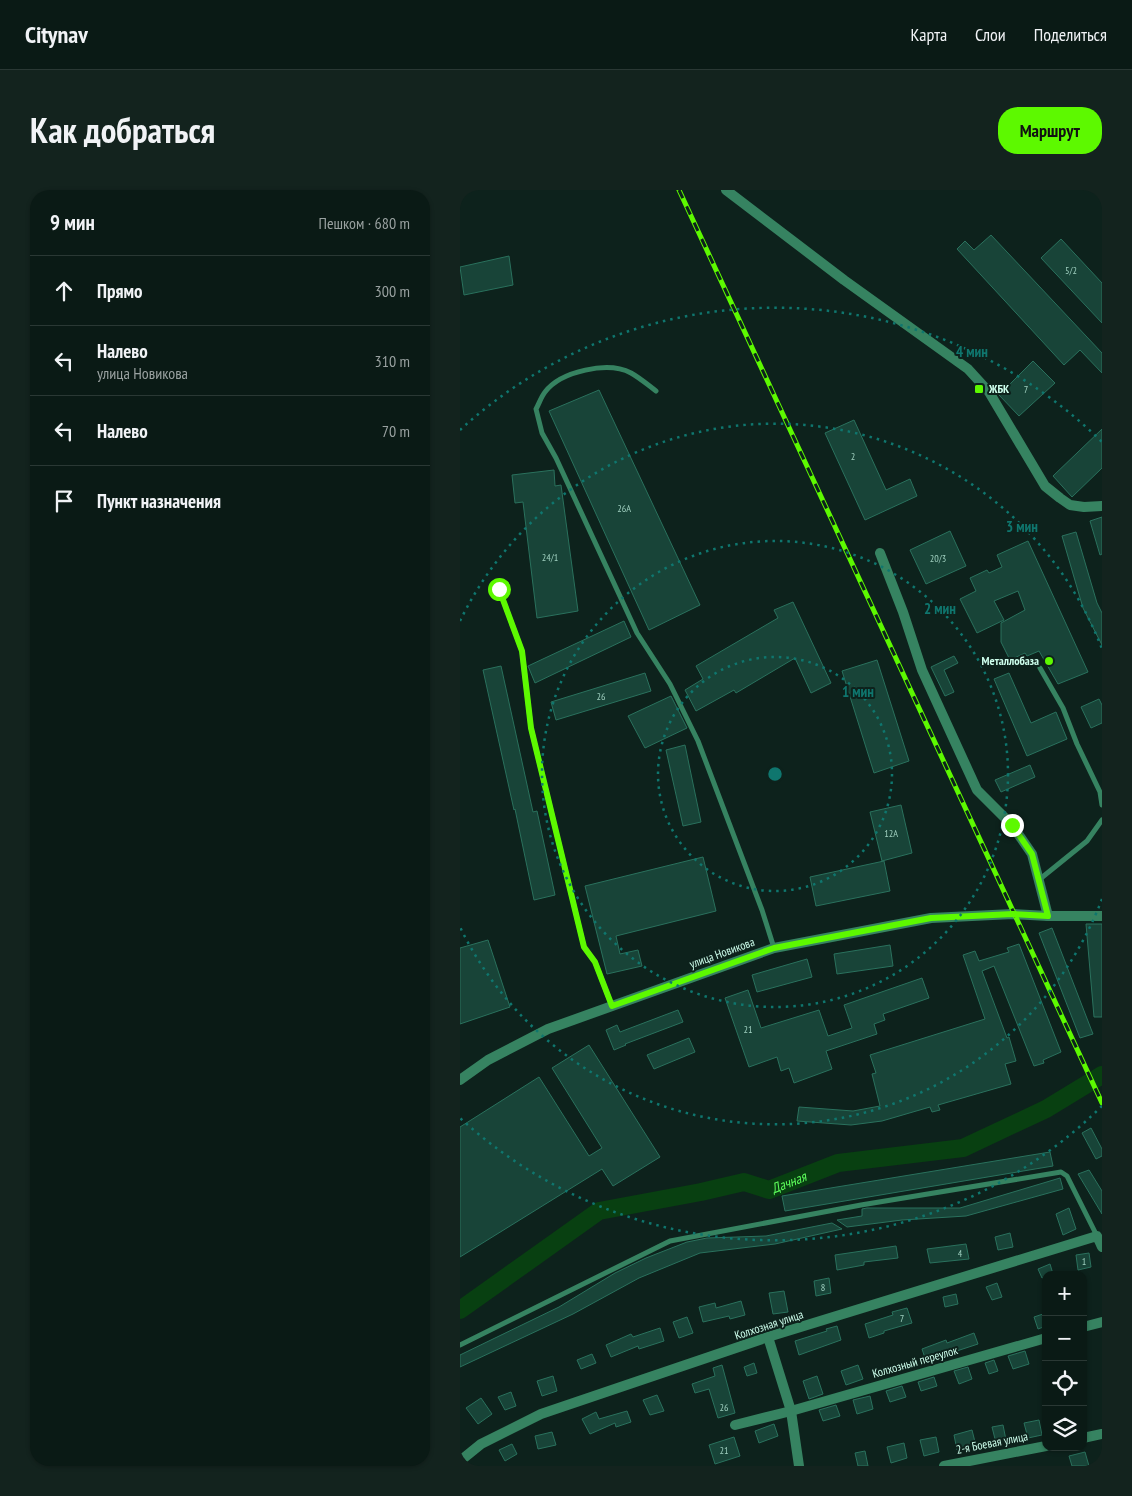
<!DOCTYPE html>
<html lang="ru">
<meta charset="utf-8">
<style>
:root{--surface:#0a1a15;--page:#13231e;--text:#f1f3f6;--muted:#99a1a0;--line:#2a3834;--accent:#5df900}
body{margin:0;font-family:"PT Sans Narrow",sans-serif;background:var(--page);color:var(--text)}
.controls{position:absolute;right:15px;bottom:15px;display:grid;overflow:hidden;border-radius:10px;box-shadow:0 1px 4px #0004}
.controls button{width:45px;height:45px;display:grid;place-items:center;padding:0;border:0;border-bottom:1px solid var(--line);background:var(--surface);color:var(--text);font:25px sans-serif}
.stop{position:absolute;width:15px;height:15px;margin:-11px;border:4px solid #5df900;border-radius:50%;background:#fff}
.stop.end{background:#5df900;border-color:#fff;box-shadow:0 1px 5px #0008}
.list{margin:0;padding:0;list-style:none}
h2{display:flex;justify-content:space-between;align-items:center;height:65px;margin:0;padding:0 20px;font-size:21px}
h2 small{font-size:16px;font-weight:400;color:var(--muted)}
.list li{display:grid;grid-template-columns:32px 1fr auto;gap:15px;align-items:center;box-sizing:border-box;height:70px;padding:0 20px;border-top:1px solid var(--line)}
.list b{display:block;font-size:19px;white-space:nowrap}
.list p{margin:0;font-size:16px;white-space:nowrap;color:var(--muted)}
.list em{font-size:16px;font-style:normal;color:var(--muted)}
.icon{flex:none;width:28px;height:28px;fill:none;stroke:currentColor;stroke-width:2;stroke-linecap:round;stroke-linejoin:round}
.map{position:relative;flex:none;width:642px;height:1276px;overflow:hidden;border-radius:20px}
header{display:flex;align-items:center;gap:30px;box-sizing:border-box;height:70px;padding:0 25px;background:var(--surface);border-bottom:1px solid var(--line)}
header strong{font-size:24px}
nav{display:flex;gap:28px;margin-inline-start:auto;font-size:18px}
.intro{display:flex;align-items:center;justify-content:space-between;box-sizing:border-box;height:120px;padding:0 30px}
h1{margin:0;font-size:35px}
.button{padding:12px 22px;border-radius:20px;background:var(--accent);color:#111;font-size:18px;font-weight:700}
main{display:flex;gap:30px;padding:0 30px}
aside{flex:1;background:var(--surface);border-radius:20px;box-shadow:0 1px 4px #0004}
.map>svg:first-child{display:block}
.lines{fill:none;stroke-linecap:round;stroke-linejoin:round}
.river{stroke:#084011;stroke-width:18}
.building{fill:#184438;stroke:#2a715d}
.service{stroke:#368361;stroke-width:5}
.minor{stroke:#368361;stroke-width:10}
.rail-casing{stroke:#5df900;stroke-width:5}
.rail{stroke:#0d221c;stroke-width:3;stroke-dasharray:9;stroke-linecap:butt}
.route{stroke:#5df900;stroke-width:6}
.ring{fill:none;stroke:#0f766e;stroke-width:2.5;stroke-dasharray:2.5 5}
.poi-dot{fill:#5df900;stroke:#0d221c;stroke-width:2}
.labels{text-anchor:middle;stroke-width:4;stroke-linejoin:round;paint-order:stroke}
.number-label{font-size:10px;fill:#a0d0c0}
.poi-label{font-size:12px;font-weight:bold;fill:#ceffed;stroke:#0d221c;text-anchor:start}
.street-label{font-size:12px;fill:#ceffed;stroke:#0d221c}
.water-label{font-size:14px;font-style:italic;fill:#5eff5c;stroke:#0d221c}
.centre{fill:#0f766e;stroke:#0d221c;stroke-width:2.5}
.ring-label{font-size:15px;text-anchor:middle;font-weight:bold;fill:#0f766e;stroke:#0d221c;stroke-width:4;stroke-linejoin:round;paint-order:stroke}
</style>
<header>
<strong>Citynav</strong>
<nav><a>Карта</a><a>Слои</a><a>Поделиться</a></nav>
</header>
<div class="intro"><h1>Как добраться</h1><a class="button">Маршрут</a></div>
<main>
<aside>
<h2>9 мин<small>Пешком · 680 m</small></h2>
<ul class="list">
<li><svg class="icon" aria-label="ahead" viewBox="0 0 24 24"><path d="M12 20V5M6 11l6-6 6 6"/></svg><div><b>Прямо</b></div><em>300 m</em></li>
<li><svg class="icon" aria-label="left" viewBox="0 0 24 24"><path d="M17 20v-9H6M10 6l-5 5 5 5"/></svg><div><b>Налево</b><p>улица Новикова</p></div><em>310 m</em></li>
<li><svg class="icon" aria-label="left" viewBox="0 0 24 24"><path d="M17 20v-9H6M10 6l-5 5 5 5"/></svg><div><b>Налево</b></div><em>70 m</em></li>
<li><svg class="icon" aria-label="arrive" viewBox="0 0 24 24"><path d="M6 21V4h12l-3 4 3 4H6"/></svg><div><b>Пункт назначения</b></div></li>
</ul>
</aside>
<div class="map">
<svg width="642" height="1276" viewBox="0 0 642 1276">
<rect width="100%" height="100%" fill="#0d221c"/>
<g class="lines">
<path class="river" id="s1" d="M0,1120L139,1021L241,1002L284,992L309,1000L378,973L503,958L586,919L642,885"/>
</g>
<g class="building">
<path d="M531,45L642,163V183L620,160L604,175L497,59L505,51L514,60Z"/>
<path d="M601,49L642,93V133L581,68Z"/>
<path d="M49,66L53,95L4,105L0,77Z"/>
<path d="M573,171L595,193L559,226L539,205Z"/>
<path d="M139,200L240,415L189,440L89,221Z"/>
<path d="M394,230L426,300L450,289L457,306L405,330L365,243Z"/>
<path d="M642,239V278L612,307L593,286Z"/>
<path d="M94,280L95,296L101,295L118,421L77,428L63,312L55,313L52,285Z"/>
<path d="M642,327V364L640,365L630,331Z"/>
<path d="M490,341L506,376L466,394L450,360Z"/>
<path d="M616,342L637,413L642,423V455L623,418L602,346Z"/>
<path d="M568,351L628,482L598,494L579,461L567,466L565,463L550,470L541,452V433L565,420L558,401L534,411L544,430L517,443L500,409L516,401L510,388L527,380L529,383L542,377L537,365Z"/>
<path d="M333,412L371,493L351,503L335,468L276,503L274,500L236,521L225,500L243,489L236,476L318,428L314,420Z"/>
<path d="M164,431L171,447L75,493L68,476Z"/>
<path d="M494,466L498,473L484,480L494,502L485,506L471,477Z"/>
<path d="M417,470L449,571L414,583L382,481Z"/>
<path d="M41,476L73,622L77,621L95,705L74,710L55,619L54,620L23,480Z"/>
<path d="M185,483L191,501L96,530L91,512Z"/>
<path d="M549,483L571,533L596,522L607,549L567,566L534,489Z"/>
<path d="M211,506L227,538L185,558L168,526Z"/>
<path d="M639,509L642,515V533L631,538L621,517Z"/>
<path d="M225,555L241,632L223,636L206,560Z"/>
<path d="M570,575L575,587L541,602L535,590Z"/>
<path d="M441,615L452,663L422,671L410,622Z"/>
<path d="M243,667L256,721L156,746L160,764L178,760L182,776L147,784L125,696Z"/>
<path d="M424,671L430,701L356,716L350,687Z"/>
<path d="M626,734H642V827H634Z"/>
<path d="M592,738L633,844L620,848L579,743Z"/>
<path d="M28,750L50,817L0,834V758Z"/>
<path d="M559,754L601,862L583,870L584,873L574,876L534,776L522,781L547,848L549,847L556,871L545,874L551,894L478,915L480,920L472,922L470,917L422,931L391,935L337,931L339,917L393,921L420,916L412,884L416,883L410,865L525,829L503,765L515,761L519,771L549,762L547,758Z"/>
<path d="M430,755L433,776L377,784L374,764Z"/>
<path d="M347,769L352,787L297,802L292,785Z"/>
<path d="M462,788L469,808L423,824L425,830L414,834L417,844L366,861L372,879L334,893L329,878L321,881L317,867L289,877L265,808L288,800L301,838L359,820L368,846L392,838L384,815Z"/>
<path d="M218,820L223,832L165,854L166,855L154,860L146,840L157,835L160,842Z"/>
<path d="M229,848L235,862L194,879L187,865Z"/>
<path d="M129,855L200,967L153,996L142,979L0,1067V937L79,887L129,966L142,958L92,878Z"/>
<path d="M631,938L642,959V966L636,969L622,943Z"/>
<path d="M590,962L593,976L325,1021L322,1006Z"/>
<path d="M629,980L642,1001V1024L618,984Z"/>
<path d="M600,988L603,999L506,1026L442,1030L387,1037L377,1030L402,1026V1019L407,1018H500Z"/>
<path d="M609,1018L616,1039L603,1045L596,1024Z"/>
<path d="M372,1033L382,1039L315,1054L240,1063L179,1088L113,1124L0,1177V1165L99,1117L155,1083L186,1068L227,1052L247,1048L306,1046Z"/>
<path d="M550,1043L553,1057L538,1060L535,1047Z"/>
<path d="M506,1054L509,1069L470,1073L467,1059Z"/>
<path d="M436,1056L438,1068L404,1072V1075L377,1080L375,1065Z"/>
<path d="M629,1063L631,1077L618,1080L616,1065Z"/>
<path d="M590,1074L593,1084L586,1085V1086L582,1088L578,1079Z"/>
<path d="M369,1088L371,1103L356,1106L354,1091Z"/>
<path d="M537,1093L542,1107L532,1110L526,1097Z"/>
<path d="M324,1101L328,1122L313,1124L309,1103Z"/>
<path d="M496,1104L498,1114L485,1117L483,1107Z"/>
<path d="M281,1111L285,1125L270,1129L269,1126L243,1132L239,1117L255,1113L256,1118Z"/>
<path d="M447,1118L452,1133L424,1141V1143L409,1148L405,1134L433,1125L432,1122Z"/>
<path d="M586,1123V1136L578,1139L574,1127Z"/>
<path d="M227,1127L233,1143L219,1148L213,1132Z"/>
<path d="M377,1136L381,1150L339,1165L335,1151L367,1141L366,1139Z"/>
<path d="M200,1138L204,1151L179,1159L178,1156L151,1167L146,1155L171,1144L173,1147Z"/>
<path d="M514,1143L518,1154L466,1171L462,1159L486,1150L487,1153Z"/>
<path d="M565,1161L569,1174L553,1179L548,1166Z"/>
<path d="M132,1164L136,1173L121,1179L117,1170Z"/>
<path d="M534,1170L538,1181L529,1184L525,1173Z"/>
<path d="M294,1173L297,1183L287,1186L284,1177Z"/>
<path d="M262,1175L275,1223L258,1228L249,1199L235,1203L232,1194L255,1186L253,1178Z"/>
<path d="M398,1175L403,1189L386,1195L381,1181Z"/>
<path d="M508,1177L512,1189L499,1194L494,1181Z"/>
<path d="M93,1186L97,1201L82,1206L77,1191Z"/>
<path d="M357,1186L363,1204L349,1209L343,1191Z"/>
<path d="M474,1187L477,1196L461,1201L458,1192Z"/>
<path d="M442,1196L446,1207L430,1212L426,1201Z"/>
<path d="M51,1202L56,1216L45,1220L38,1207Z"/>
<path d="M197,1205L204,1221L190,1225L183,1210Z"/>
<path d="M410,1206L413,1219L397,1224L393,1210Z"/>
<path d="M21,1208L32,1224L18,1234L6,1218Z"/>
<path d="M376,1215L380,1226L363,1231L359,1220Z"/>
<path d="M167,1221L171,1232L156,1237L155,1233L130,1244L122,1229L136,1222L139,1229Z"/>
<path d="M579,1230L582,1245L568,1248L564,1233Z"/>
<path d="M314,1234L318,1246L299,1253L295,1241Z"/>
<path d="M543,1235L546,1250L536,1253L532,1237Z"/>
<path d="M512,1240L516,1256L497,1260L494,1245Z"/>
<path d="M92,1242L96,1255L78,1259L75,1246Z"/>
<path d="M274,1247L280,1266L255,1274L249,1255Z"/>
<path d="M476,1247L479,1262L464,1266L460,1250Z"/>
<path d="M444,1253L447,1268L431,1273L427,1257Z"/>
<path d="M52,1254L57,1264L45,1271L39,1260Z"/>
<path d="M405,1261L408,1276H398L395,1263Z"/>
<path d="M625,1262L629,1276H612L609,1266Z"/>
</g>
<g class="lines">
<g class="service">
<path d="M196,201C188,195 180,188 171,183C148,171 101,181 85,202C81,207 79,214 76,219L82,243L96,268L177,443L210,494L238,551L302,720L314,758"/>
<path d="M39,399L62,461L71,538L124,757L135,772L152,816"/>
<path d="M580,478L603,518L617,554L640,602L642,615"/>
<path d="M580,689L627,651L642,630"/>
<path d="M0,1155L210,1051L401,1015L601,982L607,986L637,1046"/>
</g>
<g class="minor">
<path d="M266,0L384,90L508,179L529,202L585,296L600,308L610,315L624,317L642,316"/>
<path d="M420,363L443,422L462,480L517,600L552,635L572,664L588,726"/>
<path d="M0,890L28,870L88,839L314,758L471,728L553,724L588,726H642"/>
<path d="M623,1137L642,1132"/>
<path d="M308,1147L331,1221L339,1276"/>
<path d="M275,1235L331,1221L586,1148"/>
<path d="M623,1248L642,1244"/>
<path d="M0,1271L21,1254L81,1224L308,1147L637,1046L642,1057"/>
<path d="M484,1276L586,1256"/>
</g>
<defs>
<path id="rail" d="M219,0L642,913"/>
</defs>
<use href="#rail" class="rail-casing"/>
<use href="#rail" class="rail"/>
</g>
<g class="lines">
<path class="route" d="M39,399L62,461L71,538L124,757L135,772L152,816L314,758L471,728L553,724L588,726L572,664L552,635"/>
</g>
<g class="ring">
<circle cx="315" cy="584" r="117"/>
<circle cx="315" cy="584" r="233"/>
<path d="M642 709A350 350 0 0 1 0 737M0 431A350 350 0 0 1 642 459"/>
<path d="M642 916A466 466 0 0 1 0 928M0 240A466 466 0 0 1 642 252"/>
</g>
<g class="poi-dot">
<rect x="514" y="194" width="10" height="10" rx="2.5"/>
<circle cx="589" cy="471" r="5"/>
</g>
<g class="labels">
<g class="number-label">
<text x="611" y="84">5/2</text>
<text x="566" y="203">7</text>
<text x="393" y="270">2</text>
<text x="164" y="322">26А</text>
<text x="90" y="371">24/1</text>
<text x="478" y="372">20/3</text>
<text x="141" y="510">26</text>
<text x="431" y="647">12А</text>
<text x="288" y="843">21</text>
<text x="500" y="1067">4</text>
<text x="624" y="1075">1</text>
<text x="363" y="1101">8</text>
<text x="442" y="1132">7</text>
<text x="264" y="1221">26</text>
<text x="264" y="1264">21</text>
</g>
<g class="poi-label">
<text x="529" y="203">ЖБК</text>
<text x="579" y="475" text-anchor="end">Металлобаза</text>
</g>
<g class="street-label">
<text transform="translate(262 763) rotate(-20)" y="4">улица Новикова</text>
<text transform="translate(309 1135) rotate(-18)" y="4">Колхозная улица</text>
<text transform="translate(455 1172) rotate(-16)" y="4">Колхозный переулок</text>
<text transform="translate(532 1253) rotate(-11)" y="4">2-я Боевая улица</text>
</g>
<g class="water-label">
<text dy="5" stroke="none"><textPath href="#s1" startOffset="366">Дачная</textPath></text>
</g>
</g>
<circle cx="315" cy="584" r="8" class="centre"/>
<g class="ring-label">
<text x="512" y="167">4 мин</text>
<text x="562" y="342">3 мин</text>
<text x="480" y="424">2 мин</text>
<text x="398" y="507">1 мин</text>
</g>
</svg>
<div class="controls">
<button>+</button>
<button>−</button>
<button><svg class="icon" aria-label="locate" viewBox="0 0 24 24"><circle cx="12" cy="12" r="6"/><path d="M12 2v4M12 18v4M2 12h4M18 12h4"/></svg></button>
<button><svg class="icon" aria-label="layers" viewBox="0 0 24 24"><path d="M12 4l9 5-9 5-9-5zM3 14l9 5 9-5"/></svg></button>
</div>
<div class="stop" style="left:39px;top:399px"></div>
<div class="stop end" style="left:552px;top:635px"></div>
</div>
</main>
